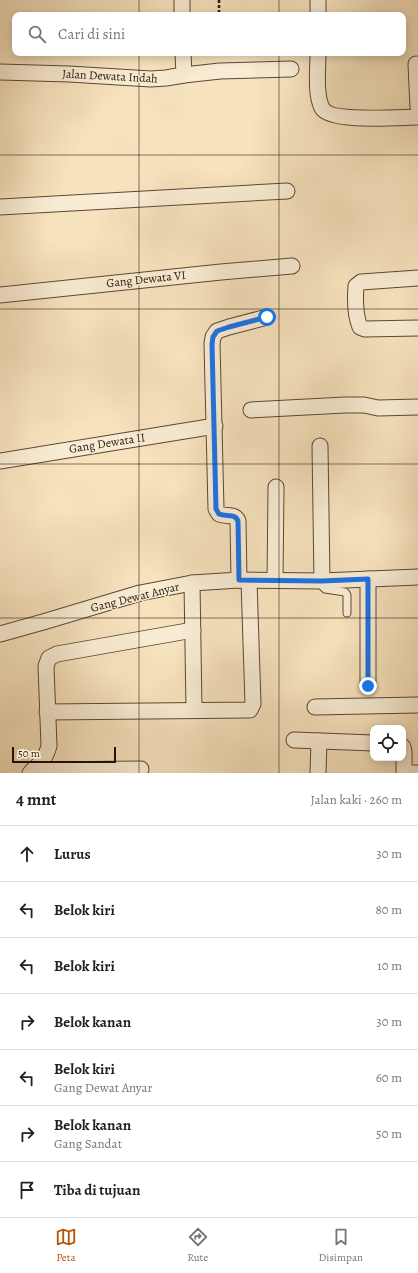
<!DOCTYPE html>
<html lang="id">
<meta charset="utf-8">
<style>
:root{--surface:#fff;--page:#f2f2f2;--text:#222;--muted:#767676;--line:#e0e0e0;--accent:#b45309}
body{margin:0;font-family:Alegreya,serif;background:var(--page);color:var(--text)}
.controls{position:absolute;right:12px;bottom:12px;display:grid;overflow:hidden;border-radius:8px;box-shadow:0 2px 10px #0003}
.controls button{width:36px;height:36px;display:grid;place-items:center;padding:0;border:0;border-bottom:1px solid var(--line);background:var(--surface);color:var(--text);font:20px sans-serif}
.scale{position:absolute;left:12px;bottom:10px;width:104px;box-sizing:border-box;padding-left:4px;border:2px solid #271406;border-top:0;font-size:11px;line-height:14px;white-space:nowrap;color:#271406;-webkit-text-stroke:3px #f9ecd4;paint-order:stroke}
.stop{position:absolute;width:12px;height:12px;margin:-9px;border:3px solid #1a73e8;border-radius:50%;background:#fff}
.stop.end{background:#1a73e8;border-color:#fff;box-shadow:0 1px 4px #0008}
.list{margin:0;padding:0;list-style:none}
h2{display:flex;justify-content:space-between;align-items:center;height:52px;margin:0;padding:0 16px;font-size:17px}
h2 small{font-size:13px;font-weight:400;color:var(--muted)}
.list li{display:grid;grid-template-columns:26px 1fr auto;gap:12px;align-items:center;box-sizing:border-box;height:56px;padding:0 16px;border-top:1px solid var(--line)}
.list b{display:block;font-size:15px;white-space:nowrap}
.list p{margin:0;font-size:13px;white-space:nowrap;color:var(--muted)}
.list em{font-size:13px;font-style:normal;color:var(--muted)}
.icon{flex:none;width:22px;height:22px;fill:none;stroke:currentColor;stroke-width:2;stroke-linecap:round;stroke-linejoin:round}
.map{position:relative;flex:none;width:418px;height:773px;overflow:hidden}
.search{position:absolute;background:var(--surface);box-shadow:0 2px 10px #0003;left:12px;right:12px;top:12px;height:44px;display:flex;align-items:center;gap:10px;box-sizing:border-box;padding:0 14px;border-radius:8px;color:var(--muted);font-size:15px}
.sheet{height:444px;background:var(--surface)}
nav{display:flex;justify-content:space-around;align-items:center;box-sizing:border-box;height:56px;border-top:1px solid var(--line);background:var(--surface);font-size:11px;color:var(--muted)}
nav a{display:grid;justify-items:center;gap:2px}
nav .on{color:var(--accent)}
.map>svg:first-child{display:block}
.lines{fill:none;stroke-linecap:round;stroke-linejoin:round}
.lane-casing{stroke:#5b4834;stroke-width:9}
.street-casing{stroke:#5b4834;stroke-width:17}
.path{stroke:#271406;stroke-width:2.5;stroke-dasharray:3 2;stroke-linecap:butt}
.lane{stroke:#f9ecd4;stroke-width:7}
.street{stroke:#f9ecd4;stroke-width:15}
.route{stroke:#1a73e8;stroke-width:5}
.grid{fill:none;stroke:#271406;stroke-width:1;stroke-opacity:0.55}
.labels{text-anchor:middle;stroke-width:3;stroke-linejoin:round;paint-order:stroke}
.street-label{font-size:12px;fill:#271406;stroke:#f9ecd4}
</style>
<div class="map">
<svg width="418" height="773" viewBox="0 0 418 773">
<rect width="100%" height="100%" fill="#f6e2bd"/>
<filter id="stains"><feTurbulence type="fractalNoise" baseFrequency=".005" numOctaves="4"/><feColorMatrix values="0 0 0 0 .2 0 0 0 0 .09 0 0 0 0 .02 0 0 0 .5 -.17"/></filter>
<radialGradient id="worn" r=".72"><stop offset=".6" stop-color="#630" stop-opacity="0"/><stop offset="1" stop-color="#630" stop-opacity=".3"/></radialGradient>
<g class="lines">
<defs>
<path id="lane" d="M322,581L323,587L325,589L345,592L347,595V613"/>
<g id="street">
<path d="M182,0V15"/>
<path d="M318,0V15"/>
<path d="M183,53L184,75"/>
<path d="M318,53C318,69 315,94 322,108C330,123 401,117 418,117"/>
<path d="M416,64L418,107"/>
<path d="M0,72L69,74L151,79L166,78L184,75L220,71L291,69"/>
<path d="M0,207L287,191"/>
<path d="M418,278L361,282L356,286C355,299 355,315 360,327L365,329L418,328"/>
<path d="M0,295L221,272L292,266"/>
<path d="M251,410L345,405H364L378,408L418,407"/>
<path d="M320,446L322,581"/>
<path d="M0,461L215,426"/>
<path d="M239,580L238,521C235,513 226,517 219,514L216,509L212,344L213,337L217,331L229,327L267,317"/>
<path d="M275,580L276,487"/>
<path d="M192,583L194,710"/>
<path d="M0,634L43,622L140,593L192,583L239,580L322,581L418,577"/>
<path d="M368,686V579"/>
<path d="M315,707L418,705"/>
<path d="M47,712L250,710L253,704L249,581"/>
<path d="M294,740L373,743"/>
<path d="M403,747L404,752V772L418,773"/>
<path d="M33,770L141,769"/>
<path d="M30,773C40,764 46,758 49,746L46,666L49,658L57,654L193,630"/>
<path d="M318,773L319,741"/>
</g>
</defs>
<use href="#lane" class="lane-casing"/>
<use href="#street" class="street-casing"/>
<path class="path" d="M219,0V15"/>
<use href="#lane" class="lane"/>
<use href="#street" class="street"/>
</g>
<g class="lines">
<path class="route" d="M267,317L229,327L217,331L213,337L212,344L216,509L219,514C226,517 235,513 238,521L239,580L322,581L368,579V686"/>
</g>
<path class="grid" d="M139,0V15M279,0V15M139,53V773M279,53V773M0,155H418M0,309H418M0,464H418M0,618H418"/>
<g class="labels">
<g class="street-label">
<text transform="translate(110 76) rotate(3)" y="4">Jalan Dewata Indah</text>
<text transform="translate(146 279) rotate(-6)" y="4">Gang Dewata VI</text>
<text transform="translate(107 443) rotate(-9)" y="4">Gang Dewata II</text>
<text transform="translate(135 597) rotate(-14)" y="4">Gang Dewat Anyar</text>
</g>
</g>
<rect width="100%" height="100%" filter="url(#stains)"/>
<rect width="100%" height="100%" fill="url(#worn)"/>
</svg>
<div class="controls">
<button><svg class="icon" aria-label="locate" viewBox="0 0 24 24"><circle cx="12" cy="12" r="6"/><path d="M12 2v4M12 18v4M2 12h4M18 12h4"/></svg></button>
</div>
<div class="scale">50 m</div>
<div class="stop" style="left:267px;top:317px"></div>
<div class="stop end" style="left:368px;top:686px"></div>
<div class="search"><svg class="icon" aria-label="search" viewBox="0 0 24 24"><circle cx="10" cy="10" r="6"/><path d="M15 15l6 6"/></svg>Cari di sini</div>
</div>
<section class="sheet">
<h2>4 mnt<small>Jalan kaki · 260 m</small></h2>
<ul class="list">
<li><svg class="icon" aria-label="ahead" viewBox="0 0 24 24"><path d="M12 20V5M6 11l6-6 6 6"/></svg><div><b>Lurus</b></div><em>30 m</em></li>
<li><svg class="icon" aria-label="left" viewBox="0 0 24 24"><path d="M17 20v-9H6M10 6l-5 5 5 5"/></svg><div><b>Belok kiri</b></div><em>80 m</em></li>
<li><svg class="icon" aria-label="left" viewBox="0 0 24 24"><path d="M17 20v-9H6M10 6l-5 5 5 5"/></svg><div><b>Belok kiri</b></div><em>10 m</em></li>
<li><svg class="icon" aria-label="right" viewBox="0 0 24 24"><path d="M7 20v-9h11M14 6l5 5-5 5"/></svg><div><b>Belok kanan</b></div><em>30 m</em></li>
<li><svg class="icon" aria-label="left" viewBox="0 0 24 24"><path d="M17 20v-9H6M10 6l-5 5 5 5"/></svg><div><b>Belok kiri</b><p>Gang Dewat Anyar</p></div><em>60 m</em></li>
<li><svg class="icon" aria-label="right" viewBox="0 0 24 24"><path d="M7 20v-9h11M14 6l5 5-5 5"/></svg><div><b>Belok kanan</b><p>Gang Sandat</p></div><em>50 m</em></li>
<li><svg class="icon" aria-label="arrive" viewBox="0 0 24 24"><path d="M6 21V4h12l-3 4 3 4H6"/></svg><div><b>Tiba di tujuan</b></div></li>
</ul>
</section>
<nav>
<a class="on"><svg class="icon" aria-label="map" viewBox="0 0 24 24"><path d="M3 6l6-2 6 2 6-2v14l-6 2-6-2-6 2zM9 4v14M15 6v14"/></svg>Peta</a>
<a><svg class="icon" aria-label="directions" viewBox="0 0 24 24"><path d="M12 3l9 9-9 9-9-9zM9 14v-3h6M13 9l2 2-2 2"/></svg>Rute</a>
<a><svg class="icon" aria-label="saved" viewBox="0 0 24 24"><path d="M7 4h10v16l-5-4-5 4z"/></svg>Disimpan</a>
</nav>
